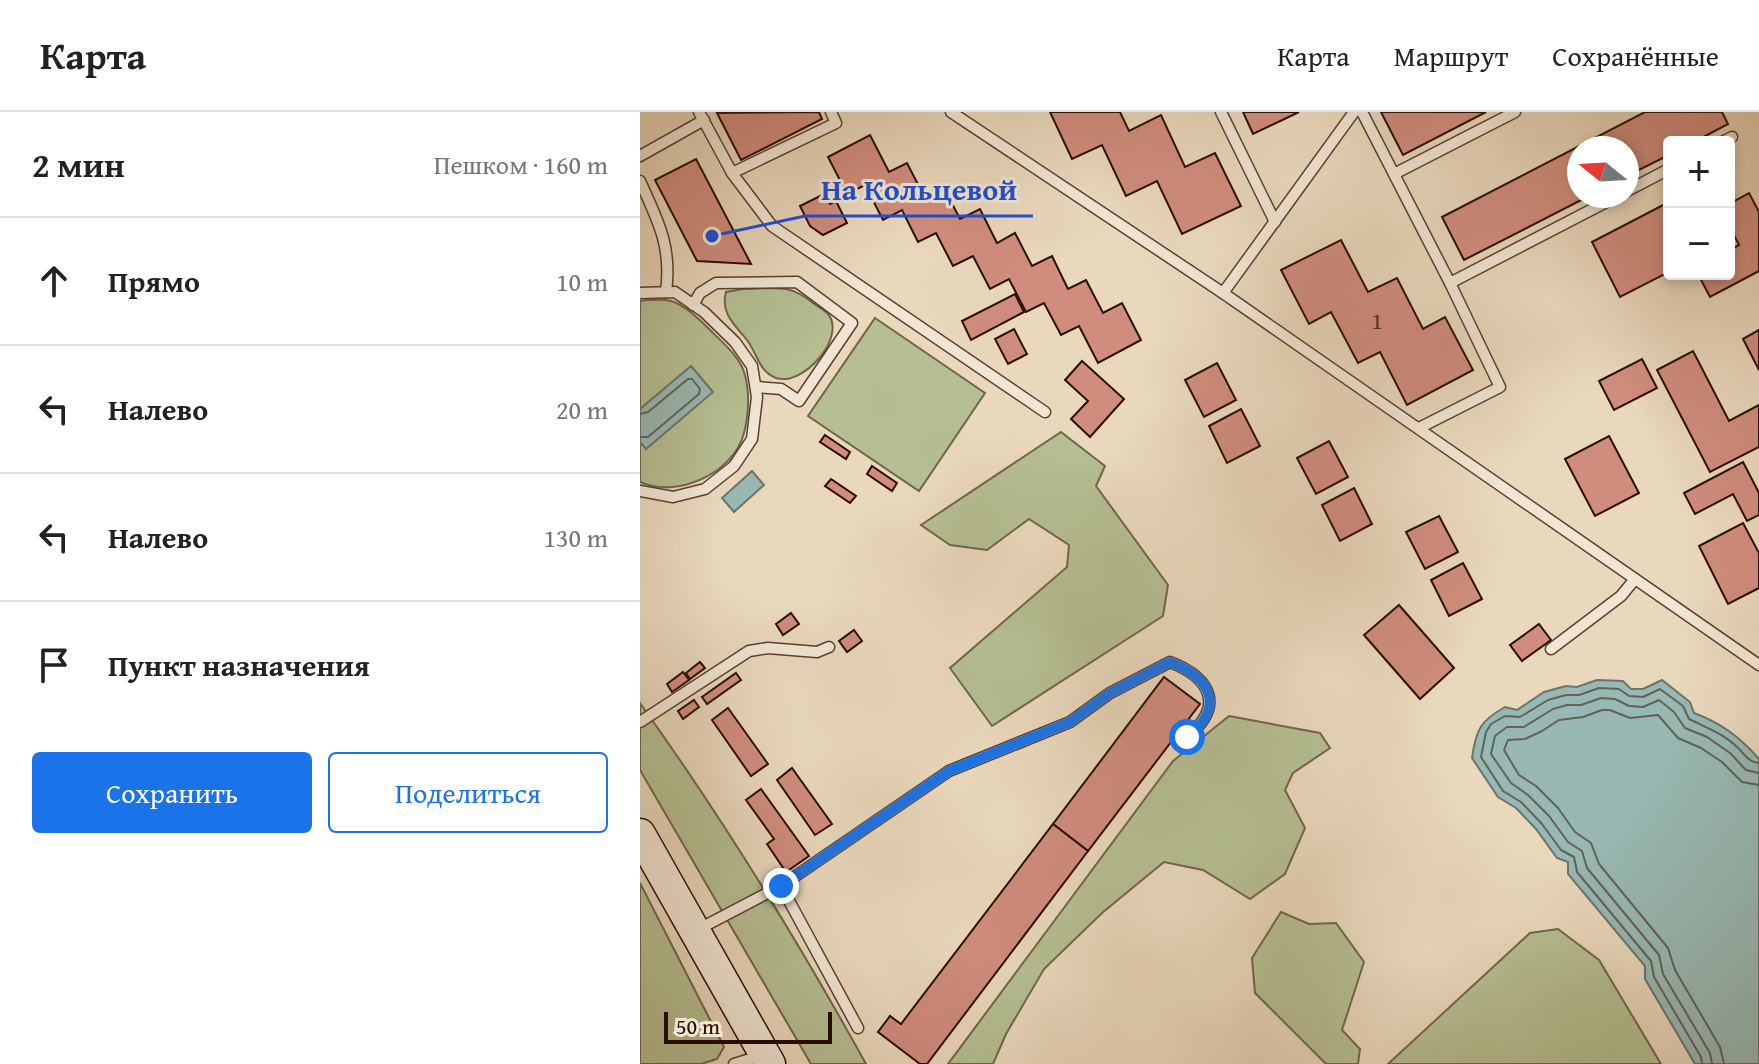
<!DOCTYPE html>
<html lang="ru">
<meta charset="utf-8">
<style>
:root{--surface:#fff;--page:#f6f6f6;--text:#222;--muted:#767676;--line:#e0e0e0;--accent:#1a73e8}
body{margin:0;font-family:"Gentium Book Plus",serif;background:var(--page);color:var(--text)}
.controls{position:absolute;right:24px;top:24px;display:grid;overflow:hidden;border-radius:8px;box-shadow:0 4px 12px #0003}
.controls button{width:72px;height:72px;display:grid;place-items:center;padding:0;border:0;border-bottom:2px solid var(--line);background:var(--surface);color:var(--text);font:40px sans-serif}
.compass{position:absolute;left:927px;top:24px;width:72px;height:72px;border-radius:50%;background:var(--surface);box-shadow:0 4px 12px #0003;rotate:288deg}
.scale{position:absolute;left:24px;bottom:20px;width:168px;box-sizing:border-box;padding-left:8px;border:4px solid #2a0c00;border-top:0;font-size:22px;line-height:28px;white-space:nowrap;color:#2a0c00;-webkit-text-stroke:6px #f1e6d4;paint-order:stroke}
.stop{position:absolute;width:24px;height:24px;margin:-18px;border:6px solid #1a73e8;border-radius:50%;background:#fff}
.stop.end{background:#1a73e8;border-color:#fff;box-shadow:0 2px 8px #0008}
.list{margin:0;padding:0;list-style:none}
h2{display:flex;justify-content:space-between;align-items:center;height:104px;margin:0;padding:0 32px;font-size:34px}
h2 small{font-size:26px;font-weight:400;color:var(--muted)}
.list li{display:grid;grid-template-columns:52px 1fr auto;gap:24px;align-items:center;box-sizing:border-box;height:128px;padding:0 32px;border-top:2px solid var(--line)}
.list b{display:block;font-size:30px;white-space:nowrap}
.list em{font-size:26px;font-style:normal;color:var(--muted)}
.actions{display:flex;gap:16px;padding:24px 32px}
.actions a{flex:1;padding:18px 0;border:2px solid var(--accent);border-radius:8px;text-align:center;font-size:28px;color:var(--accent)}
.actions .main{background:var(--accent);color:#fff}
.icon{flex:none;width:44px;height:44px;fill:none;stroke:currentColor;stroke-width:2;stroke-linecap:round;stroke-linejoin:round}
.map{position:relative;flex:none;width:1119px;height:952px;overflow:hidden}
header{display:flex;align-items:center;gap:48px;box-sizing:border-box;height:112px;padding:0 40px;background:var(--surface);border-bottom:2px solid var(--line)}
header strong{font-size:38px}
nav{display:flex;gap:44px;margin-inline-start:auto;font-size:28px}
main{display:flex}
aside{flex:1;background:var(--surface)}
.map>svg:first-child{display:block}
.green{fill:#b5bf92;stroke:#706649;stroke-width:2}
.water{fill:#98b9b3;stroke:#6c746b;stroke-width:2}
.lines{fill:none;stroke-linecap:round;stroke-linejoin:round}
.shore{stroke:#61625a;stroke-width:2}
.building{fill:#d08d7d;stroke:#2a0c00;stroke-width:2}
.lane-casing{stroke:#5a3f2f;stroke-width:13}
.secondary-casing{stroke:#2a0c00;stroke-width:33}
.lane{stroke:#f1e6d4;stroke-width:10}
.secondary{stroke:#f1e6d4;stroke-width:30}
.route{stroke:#1a73e8;stroke-width:10}
.labels{text-anchor:middle;stroke-width:6;stroke-linejoin:round;paint-order:stroke}
.number-label{font-size:24px;fill:#542c1f}
.leader{fill:none;stroke:#1d4ed8;stroke-width:3}
.callout-dot{fill:#1d4ed8;stroke:#f1e6d4;stroke-width:3}
.callout-label{font-size:30px;text-anchor:middle;font-weight:bold;fill:#1d4ed8;stroke:#f1e6d4;stroke-width:6;stroke-linejoin:round;paint-order:stroke}
</style>
<header>
<strong>Карта</strong>
<nav><a>Карта</a><a>Маршрут</a><a>Сохранённые</a></nav>
</header>
<main>
<aside>
<h2>2 мин<small>Пешком · 160 m</small></h2>
<ul class="list">
<li><svg class="icon" aria-label="ahead" viewBox="0 0 24 24"><path d="M12 20V5M6 11l6-6 6 6"/></svg><div><b>Прямо</b></div><em>10 m</em></li>
<li><svg class="icon" aria-label="left" viewBox="0 0 24 24"><path d="M17 20v-9H6M10 6l-5 5 5 5"/></svg><div><b>Налево</b></div><em>20 m</em></li>
<li><svg class="icon" aria-label="left" viewBox="0 0 24 24"><path d="M17 20v-9H6M10 6l-5 5 5 5"/></svg><div><b>Налево</b></div><em>130 m</em></li>
<li><svg class="icon" aria-label="arrive" viewBox="0 0 24 24"><path d="M6 21V4h12l-3 4 3 4H6"/></svg><div><b>Пункт назначения</b></div></li>
</ul>
<div class="actions"><a class="main">Сохранить</a><a>Поделиться</a></div>
</aside>
<div class="map">
<svg width="1119" height="952" viewBox="0 0 1119 952">
<rect width="100%" height="100%" fill="#ead8bd"/>
<filter id="stains"><feTurbulence type="fractalNoise" baseFrequency=".0025" numOctaves="4"/><feColorMatrix values="0 0 0 0 .2 0 0 0 0 .09 0 0 0 0 .02 0 0 0 .5 -.17"/></filter>
<radialGradient id="worn" r=".72"><stop offset=".6" stop-color="#630" stop-opacity="0"/><stop offset="1" stop-color="#630" stop-opacity=".3"/></radialGradient>
<g class="green">
<path d="M103,177C117,177 132,175 146,177C157,179 165,185 173,191C178,195 185,198 188,202C207,225 163,275 136,266C119,260 117,241 107,228C95,213 80,201 86,180Z"/>
<path d="M7,188C14,188 24,187 31,189C45,193 60,208 70,218C82,230 99,244 104,260C110,279 109,302 104,321C94,361 37,387 0,370V189Z"/>
<path d="M235,206L345,281L279,379L168,304Z"/>
<path d="M421,320L465,354L456,374L528,473L523,504L352,614L310,556L427,455L429,433L389,407L347,438L310,433L281,413Z"/>
<path d="M0,591C83,707 157,827 226,952H171L0,658Z"/>
<path d="M589,604L680,621L690,636L653,661L645,678L665,716L645,762L610,787L563,758L524,750L462,801L404,857L366,922L353,952H308L533,649Z"/>
<path d="M0,771L84,935L77,947L61,952H0Z"/>
<path d="M641,800L669,812L696,811L724,850L702,918L720,937L718,952H686L615,881L612,846Z"/>
<path d="M918,817L959,848L1021,952H748L890,821Z"/>
</g>
<g class="water">
<path d="M51,254L73,280L6,337L0,330V297Z"/>
<path d="M112,359L124,373L94,400L82,386Z"/>
<path d="M957,568L983,569L991,577H1003L1022,568L1050,590L1054,601C1081,611 1100,625 1119,647V952H1055L1005,867V854L928,762V750L917,746L896,717L876,696L858,685L832,646C836,618 840,609 865,595L877,598L904,580L926,574L937,575Z"/>
</g>
<g class="lines">
<g class="shore">
<path d="M0,302L8,300L48,267H52L60,277L59,282L8,325H0"/>
<path d="M1062,952L1061,945L1014,865L1011,849L937,760L934,745L921,738L902,712L881,690L863,679L841,645L846,620L851,612L865,604L880,605L908,588L926,583H939L959,576L979,577L989,584L1003,585L1020,577L1043,594L1049,607C1067,616 1085,622 1099,637C1106,644 1109,650 1119,651"/>
<path d="M1072,952L1070,941L1023,862L1019,843L947,756L942,739L928,730L909,704L888,683L871,671L851,642L855,624L867,615H884L913,597L927,593H941L961,586L975,587L989,594L1003,595L1019,588L1034,600L1045,616L1067,625L1090,641L1106,658L1119,661"/>
<path d="M1084,952L1080,935L1035,858L1028,836L959,752L951,731L935,720L918,696L896,674L879,663L864,638L868,628L885,627L902,619L919,608L943,605L962,598H970L990,606L1018,603L1038,626L1061,636L1082,650L1102,670L1119,673"/>
</g>
</g>
<g class="building">
<path d="M179,0L182,7L101,48L77,1Z"/>
<path d="M410,0H480L489,19L521,3L545,55L575,41L601,94L542,122L517,69L486,84L462,33L432,47Z"/>
<path d="M603,0H659L613,22Z"/>
<path d="M741,0H846L763,43Z"/>
<path d="M1005,0H1082L1088,12L1054,30H1029V43L987,64V36H939V84H949L824,148L802,105Z"/>
<path d="M230,23L249,60L267,51L284,84L303,74L320,107L340,97L357,131L375,121L392,154L412,144L428,177L446,168L463,201L482,191L501,228L458,251L439,214L421,223L404,191L386,200L369,167L350,177L333,144L313,154L296,121L278,130L262,98L243,108L225,73L207,82L188,45Z"/>
<path d="M56,47L111,152L57,149L15,68Z"/>
<path d="M1109,81L1119,100V159L1070,185L1058,162H1089V138L1099,133L1089,113V92Z"/>
<path d="M184,82L190,92L196,89L207,111L183,123L170,114L160,94Z"/>
<path d="M1029,90V160L980,185L952,130Z"/>
<path d="M701,128L728,180L757,166L783,217L805,205L833,258L767,293L740,240L718,251L691,200L669,212L641,158Z"/>
<path d="M375,182L384,200L331,228L322,209Z"/>
<path d="M374,217L387,242L368,252L355,227Z"/>
<path d="M1119,218V258L1103,227Z"/>
<path d="M1053,239L1089,309L1119,293V335L1070,360L1017,258Z"/>
<path d="M1002,247L1017,276L974,298L959,269Z"/>
<path d="M442,249L484,287L450,325L431,307L448,289L425,268Z"/>
<path d="M577,251L596,288L564,305L545,268Z"/>
<path d="M601,297L620,334L587,351L569,314Z"/>
<path d="M185,323L210,340L206,347L180,330Z"/>
<path d="M969,324L999,381L955,404L925,347Z"/>
<path d="M689,329L708,365L676,382L657,346Z"/>
<path d="M1103,350L1119,381V403L1107,409L1093,382L1055,402L1044,381Z"/>
<path d="M232,354L257,371L252,379L227,362Z"/>
<path d="M191,367L216,384L210,391L185,374Z"/>
<path d="M714,376L732,412L700,429L682,393Z"/>
<path d="M799,404L818,440L785,457L766,420Z"/>
<path d="M1103,411L1119,441V476L1088,492L1059,434Z"/>
<path d="M823,451L842,487L809,504L791,468Z"/>
<path d="M759,493L814,556L780,587L724,523Z"/>
<path d="M151,501L159,512L143,523L136,512Z"/>
<path d="M899,512L911,528L882,549L870,533Z"/>
<path d="M214,518L222,529L207,540L199,529Z"/>
<path d="M60,550L65,556L50,567L46,561Z"/>
<path d="M43,560L49,568L32,580L27,572Z"/>
<path d="M96,561L101,568L67,592L62,585Z"/>
<path d="M524,565L560,592L448,739L413,712Z"/>
<path d="M54,588L59,595L43,607L38,599Z"/>
<path d="M88,596L128,652L111,664L72,608Z"/>
<path d="M152,656L192,712L175,723L137,668Z"/>
<path d="M121,677L169,744L146,760L127,732L134,727L106,688Z"/>
<path d="M413,712L448,739L287,952H280L238,920L250,904L261,912Z"/>
</g>
<g class="lines">
<defs>
<g id="lane">
<path d="M59,0L92,61L196,11L191,0"/>
<path d="M311,0L583,181L1119,553"/>
<path d="M581,0L635,110"/>
<path d="M722,0L810,171L860,275L779,316"/>
<path d="M1082,30L1092,25"/>
<path d="M0,44L64,8"/>
<path d="M92,61L132,114L405,300"/>
<path d="M754,62L875,0"/>
<path d="M0,69C18,109 32,134 26,180"/>
<path d="M987,79L1029,57"/>
<path d="M810,171L978,84"/>
<path d="M0,181L35,180L64,200L95,230L112,254L117,285L112,327L94,354L65,377L33,385L0,379"/>
<path d="M583,181L714,0"/>
<path d="M53,193L60,181L76,171L157,170L212,211L159,289L141,277L116,275"/>
<path d="M911,537L981,484L995,467"/>
<path d="M0,610L109,539L128,536L177,540L189,535"/>
<path d="M141,774L218,916"/>
<path d="M57,818L141,774L309,659L430,610L470,581L530,550C571,566 585,594 547,625"/>
<path d="M94,952L123,943"/>
</g>
<path id="secondary" d="M0,722L130,952"/>
</defs>
<use href="#lane" class="lane-casing"/>
<use href="#secondary" class="secondary-casing"/>
<use href="#lane" class="lane"/>
<use href="#secondary" class="secondary"/>
</g>
<g class="lines">
<path class="route" d="M141,774L309,659L430,610L470,581L530,550C571,566 586,594 547,625"/>
</g>
<g class="labels">
<g class="number-label">
<text x="737" y="217">1</text>
</g>
</g>
<path class="leader" d="M72 124L165 104H393"/>
<circle class="callout-dot" cx="72" cy="124" r="8"/>
<g class="callout-label">
<text x="279" y="88">На Кольцевой</text>
</g>
<rect width="100%" height="100%" filter="url(#stains)"/>
<rect width="100%" height="100%" fill="url(#worn)"/>
</svg>
<div class="controls">
<button>+</button>
<button>−</button>
</div>
<svg class="compass" viewBox="-18 -18 36 36"><path d="M0-13l5 13h-10z" fill="#e53935"/><path d="M0 13l5-13h-10z" fill="#767676"/></svg>
<div class="scale">50 m</div>
<div class="stop" style="left:547px;top:625px"></div>
<div class="stop end" style="left:141px;top:774px"></div>
</div>
</main>
